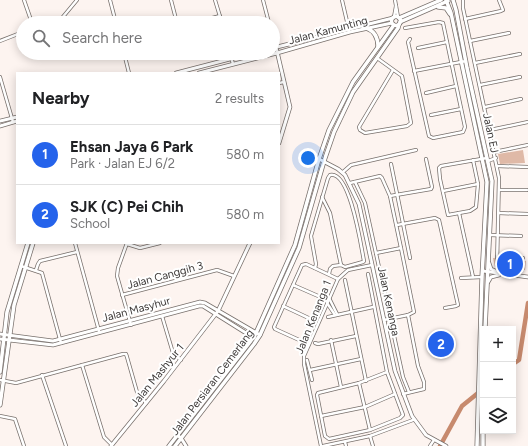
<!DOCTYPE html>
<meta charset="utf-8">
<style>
:root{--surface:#fff;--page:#f6f6f6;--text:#202124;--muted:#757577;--line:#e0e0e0;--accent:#2563eb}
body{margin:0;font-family:Figtree,sans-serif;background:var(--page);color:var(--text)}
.controls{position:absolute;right:12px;bottom:12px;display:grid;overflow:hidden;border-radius:0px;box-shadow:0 2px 10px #0003}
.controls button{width:36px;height:36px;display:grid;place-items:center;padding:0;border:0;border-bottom:1px solid var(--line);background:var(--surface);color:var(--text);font:20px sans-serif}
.you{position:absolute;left:308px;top:158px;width:14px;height:14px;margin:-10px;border:3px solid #fff;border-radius:50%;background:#1a73e8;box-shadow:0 0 0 6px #1a73e833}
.badge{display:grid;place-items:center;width:26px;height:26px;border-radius:50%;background:var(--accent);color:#fff;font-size:13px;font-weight:700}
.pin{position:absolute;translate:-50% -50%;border:2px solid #fff;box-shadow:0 1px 4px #0006}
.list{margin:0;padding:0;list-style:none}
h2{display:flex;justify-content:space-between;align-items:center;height:52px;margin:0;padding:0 16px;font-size:17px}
h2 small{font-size:13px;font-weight:400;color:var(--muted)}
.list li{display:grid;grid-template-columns:26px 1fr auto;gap:12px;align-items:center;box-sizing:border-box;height:60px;padding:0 16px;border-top:1px solid var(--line)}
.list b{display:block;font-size:15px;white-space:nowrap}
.list p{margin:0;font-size:13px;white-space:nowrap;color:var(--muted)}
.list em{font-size:13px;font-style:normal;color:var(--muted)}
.icon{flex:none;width:22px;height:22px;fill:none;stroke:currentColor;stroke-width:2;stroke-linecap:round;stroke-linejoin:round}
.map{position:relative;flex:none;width:528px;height:446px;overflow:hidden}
.search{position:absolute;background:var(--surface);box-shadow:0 2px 10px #0003;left:16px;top:16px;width:264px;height:44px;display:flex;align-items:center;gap:10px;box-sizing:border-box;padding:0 14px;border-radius:22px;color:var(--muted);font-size:15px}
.panel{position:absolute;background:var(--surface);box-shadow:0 2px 10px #0003;left:16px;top:72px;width:264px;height:172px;border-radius:0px}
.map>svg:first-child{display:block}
.green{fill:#dfb9a7}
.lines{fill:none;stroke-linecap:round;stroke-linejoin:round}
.river{stroke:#c78a6e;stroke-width:4.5}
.minor-casing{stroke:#78706c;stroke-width:4}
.tertiary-casing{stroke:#78706c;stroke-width:4.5}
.secondary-casing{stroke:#78706c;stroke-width:5}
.minor{stroke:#fff;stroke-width:2.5}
.tertiary{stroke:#fff;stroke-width:3}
.secondary{stroke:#fff;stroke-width:3.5}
.labels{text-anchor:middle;stroke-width:4;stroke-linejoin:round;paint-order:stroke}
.street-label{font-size:11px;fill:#3e3a39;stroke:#fff}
</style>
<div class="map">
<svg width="528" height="446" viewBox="0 0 528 446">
<rect width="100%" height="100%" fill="#fdf4f0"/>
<g class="green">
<path d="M523,150L525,163L500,164L498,154Z"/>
<path d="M493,258L526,261L525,270L495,267Z"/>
</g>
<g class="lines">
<g class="river">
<path d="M513,364L519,360L528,303"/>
<path d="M440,446L462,406L483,389"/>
</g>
<defs>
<g id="minor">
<path d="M24,0L32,23"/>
<path d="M110,0L116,23"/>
<path d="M171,0L177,23"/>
<path d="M215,0L222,23"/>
<path d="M263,0L269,23"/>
<path d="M342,0L349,30"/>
<path d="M395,0L398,17"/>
<path d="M463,0V8L499,178L497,265"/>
<path d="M394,17L396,6"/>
<path d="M465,19L501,11L503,10L499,0"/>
<path d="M48,23L62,18L77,0"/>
<path d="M193,23L220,16"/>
<path d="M405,28L439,22L443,23L465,127L463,132L433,138L429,136L408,42L410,39"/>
<path d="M273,37L276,47"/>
<path d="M0,41L23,32"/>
<path d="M470,41L509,33"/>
<path d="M418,48L447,42"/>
<path d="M124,53L129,73"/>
<path d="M230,53L233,64"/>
<path d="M377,58L402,76L411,123L407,126L365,133L360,130L359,127L393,70"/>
<path d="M475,63L520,54"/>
<path d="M414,71L466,61"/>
<path d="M0,77L13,122"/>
<path d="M279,83L284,82"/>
<path d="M480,85L520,77"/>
<path d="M426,93L456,86"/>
<path d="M485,107L521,99"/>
<path d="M431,115L461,109"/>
<path d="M490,130L528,122"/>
<path d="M494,152L528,145"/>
<path d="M473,160L478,184L476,207L470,211L448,215L440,179L439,168L441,166L487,158"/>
<path d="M488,161L496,158"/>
<path d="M391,164L410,258"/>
<path d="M497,166L528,167"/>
<path d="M343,172L351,165L416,150"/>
<path d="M355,182L365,203L403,377L409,392"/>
<path d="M350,183L380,176L382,178L390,196L401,248L376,253"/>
<path d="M500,190H527"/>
<path d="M443,191L478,184"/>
<path d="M390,196L431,189L432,187L426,159"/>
<path d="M322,197L330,213L341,265"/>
<path d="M459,213L473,277"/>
<path d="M499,213L528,214"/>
<path d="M397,225L435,218L439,220L458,305L456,306L445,308"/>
<path d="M490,235L521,236"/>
<path d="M75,243L99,331"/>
<path d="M127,243L118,268L117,276L131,325"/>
<path d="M127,244L140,248L160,243"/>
<path d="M497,257L523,258"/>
<path d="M21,266L42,273L61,343"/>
<path d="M315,268L316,264L311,236L328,178L330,175C350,170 361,246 364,261L363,262L345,267L341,265L333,266L330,269L329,274"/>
<path d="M36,270L38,264L40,261L77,252"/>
<path d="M368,274L387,372L403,415L400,418L370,430L329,439L325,436L317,395L318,393L359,383L387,372"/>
<path d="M461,278L482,277"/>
<path d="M345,280L366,381"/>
<path d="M293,285L325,299"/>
<path d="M122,295L217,270L234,276"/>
<path d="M329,298L337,314"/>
<path d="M327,303L335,315"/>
<path d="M283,306L315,321"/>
<path d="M162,316L173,353L181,360"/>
<path d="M328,317L373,307"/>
<path d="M384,320L408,315L414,312L401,248"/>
<path d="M331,340L341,387"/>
<path d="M315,343L318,344L356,336"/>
<path d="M308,344L275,329L274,327L302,265L306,264L338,279"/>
<path d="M307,360L312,380"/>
<path d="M82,365L104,437L112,445"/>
<path d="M310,370L361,359"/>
<path d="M42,375L66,446"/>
<path d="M0,380L16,383L123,354H126L127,357L137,392L146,403"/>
<path d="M359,383L370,430"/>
<path d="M403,394L424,389V382L418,366L408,315"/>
<path d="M0,416L15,419L24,446"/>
<path d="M321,416L365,407L395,394"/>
<path d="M370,436L373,446"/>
<path d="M345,442L346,446"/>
<path d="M321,446L304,364V356L338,279L348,270L372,265"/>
<path d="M323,446L370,436L413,420"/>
<path d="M430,446L434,440"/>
</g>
<g id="tertiary">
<path d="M276,47L290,107L279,143"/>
<path d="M273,48L393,18"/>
<path d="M176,73L253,53"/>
<path d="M199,73L277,53L350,32L392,23"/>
<path d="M0,121L17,117"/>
<path d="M0,126L17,121"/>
<path d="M319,159L338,169L345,175L359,204L395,371L412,416L426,435L446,446"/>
<path d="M489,263L491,269L500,273"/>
<path d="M483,271L528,277"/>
<path d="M488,282L491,277L499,275"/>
<path d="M0,334L53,341L200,302L205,303L260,335"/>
<path d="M0,339L53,345L199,306H203L254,338"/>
<path d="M177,435L181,438L186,446"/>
<path d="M111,446L164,381L218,311L250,243"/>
</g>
<g id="secondary">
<path d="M446,0L451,13L487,182L482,277L477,446"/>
<path d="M453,0L456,10L467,68L492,181L485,329"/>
<path d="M438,7L446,8L450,14"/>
<circle cx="396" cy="21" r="4.5"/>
<path d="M399,18L441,0"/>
<path d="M400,22L448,1"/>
<path d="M366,28C375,31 378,38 378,47"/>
<path d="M0,372L7,312L28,243"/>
<path d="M483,385V446"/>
<path d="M0,405L14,305L33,243"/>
<path d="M169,446L250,342L256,333L295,245L319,159L329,130L353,82L394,25"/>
<path d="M175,446L254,344L260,335L299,248L324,161L334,132L353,92L398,28L399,24"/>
</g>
</defs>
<use href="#minor" class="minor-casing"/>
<use href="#tertiary" class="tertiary-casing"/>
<use href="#secondary" class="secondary-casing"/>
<use href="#minor" class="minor"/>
<use href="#tertiary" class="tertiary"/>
<use href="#secondary" class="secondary"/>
</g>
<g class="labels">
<g class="street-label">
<text transform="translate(328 30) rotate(-15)" y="4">Jalan Kamunting</text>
<text transform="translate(491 133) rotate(78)" y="4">Jalan EJ</text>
<text transform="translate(165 275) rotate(-15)" y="4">Jalan Canggih 3</text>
<text transform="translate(389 301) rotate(78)" y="4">Jalan Kenanga</text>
<text transform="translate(136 309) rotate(-15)" y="4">Jalan Masyhur</text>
<text transform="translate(313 317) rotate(-68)" y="4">Jalan Kenanga 1</text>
<text transform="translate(157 375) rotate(-51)" y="4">Jalan Mashyur 1</text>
<text transform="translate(212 382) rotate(-53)" y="4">Jalan Persiaran Cemerlang</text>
</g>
</g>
</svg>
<div class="controls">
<button>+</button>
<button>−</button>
<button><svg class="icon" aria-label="layers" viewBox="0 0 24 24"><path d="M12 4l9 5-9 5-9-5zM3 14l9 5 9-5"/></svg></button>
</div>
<div class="you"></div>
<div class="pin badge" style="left:510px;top:264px">1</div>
<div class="pin badge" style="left:441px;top:344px">2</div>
<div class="search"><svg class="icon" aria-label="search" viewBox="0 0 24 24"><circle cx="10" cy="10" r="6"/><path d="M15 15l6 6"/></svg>Search here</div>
<section class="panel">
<h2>Nearby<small>2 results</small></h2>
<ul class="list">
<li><span class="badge">1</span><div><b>Ehsan Jaya 6 Park</b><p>Park · Jalan EJ 6/2</p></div><em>580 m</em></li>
<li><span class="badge">2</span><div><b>SJK (C) Pei Chih</b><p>School</p></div><em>580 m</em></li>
</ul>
</section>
</div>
